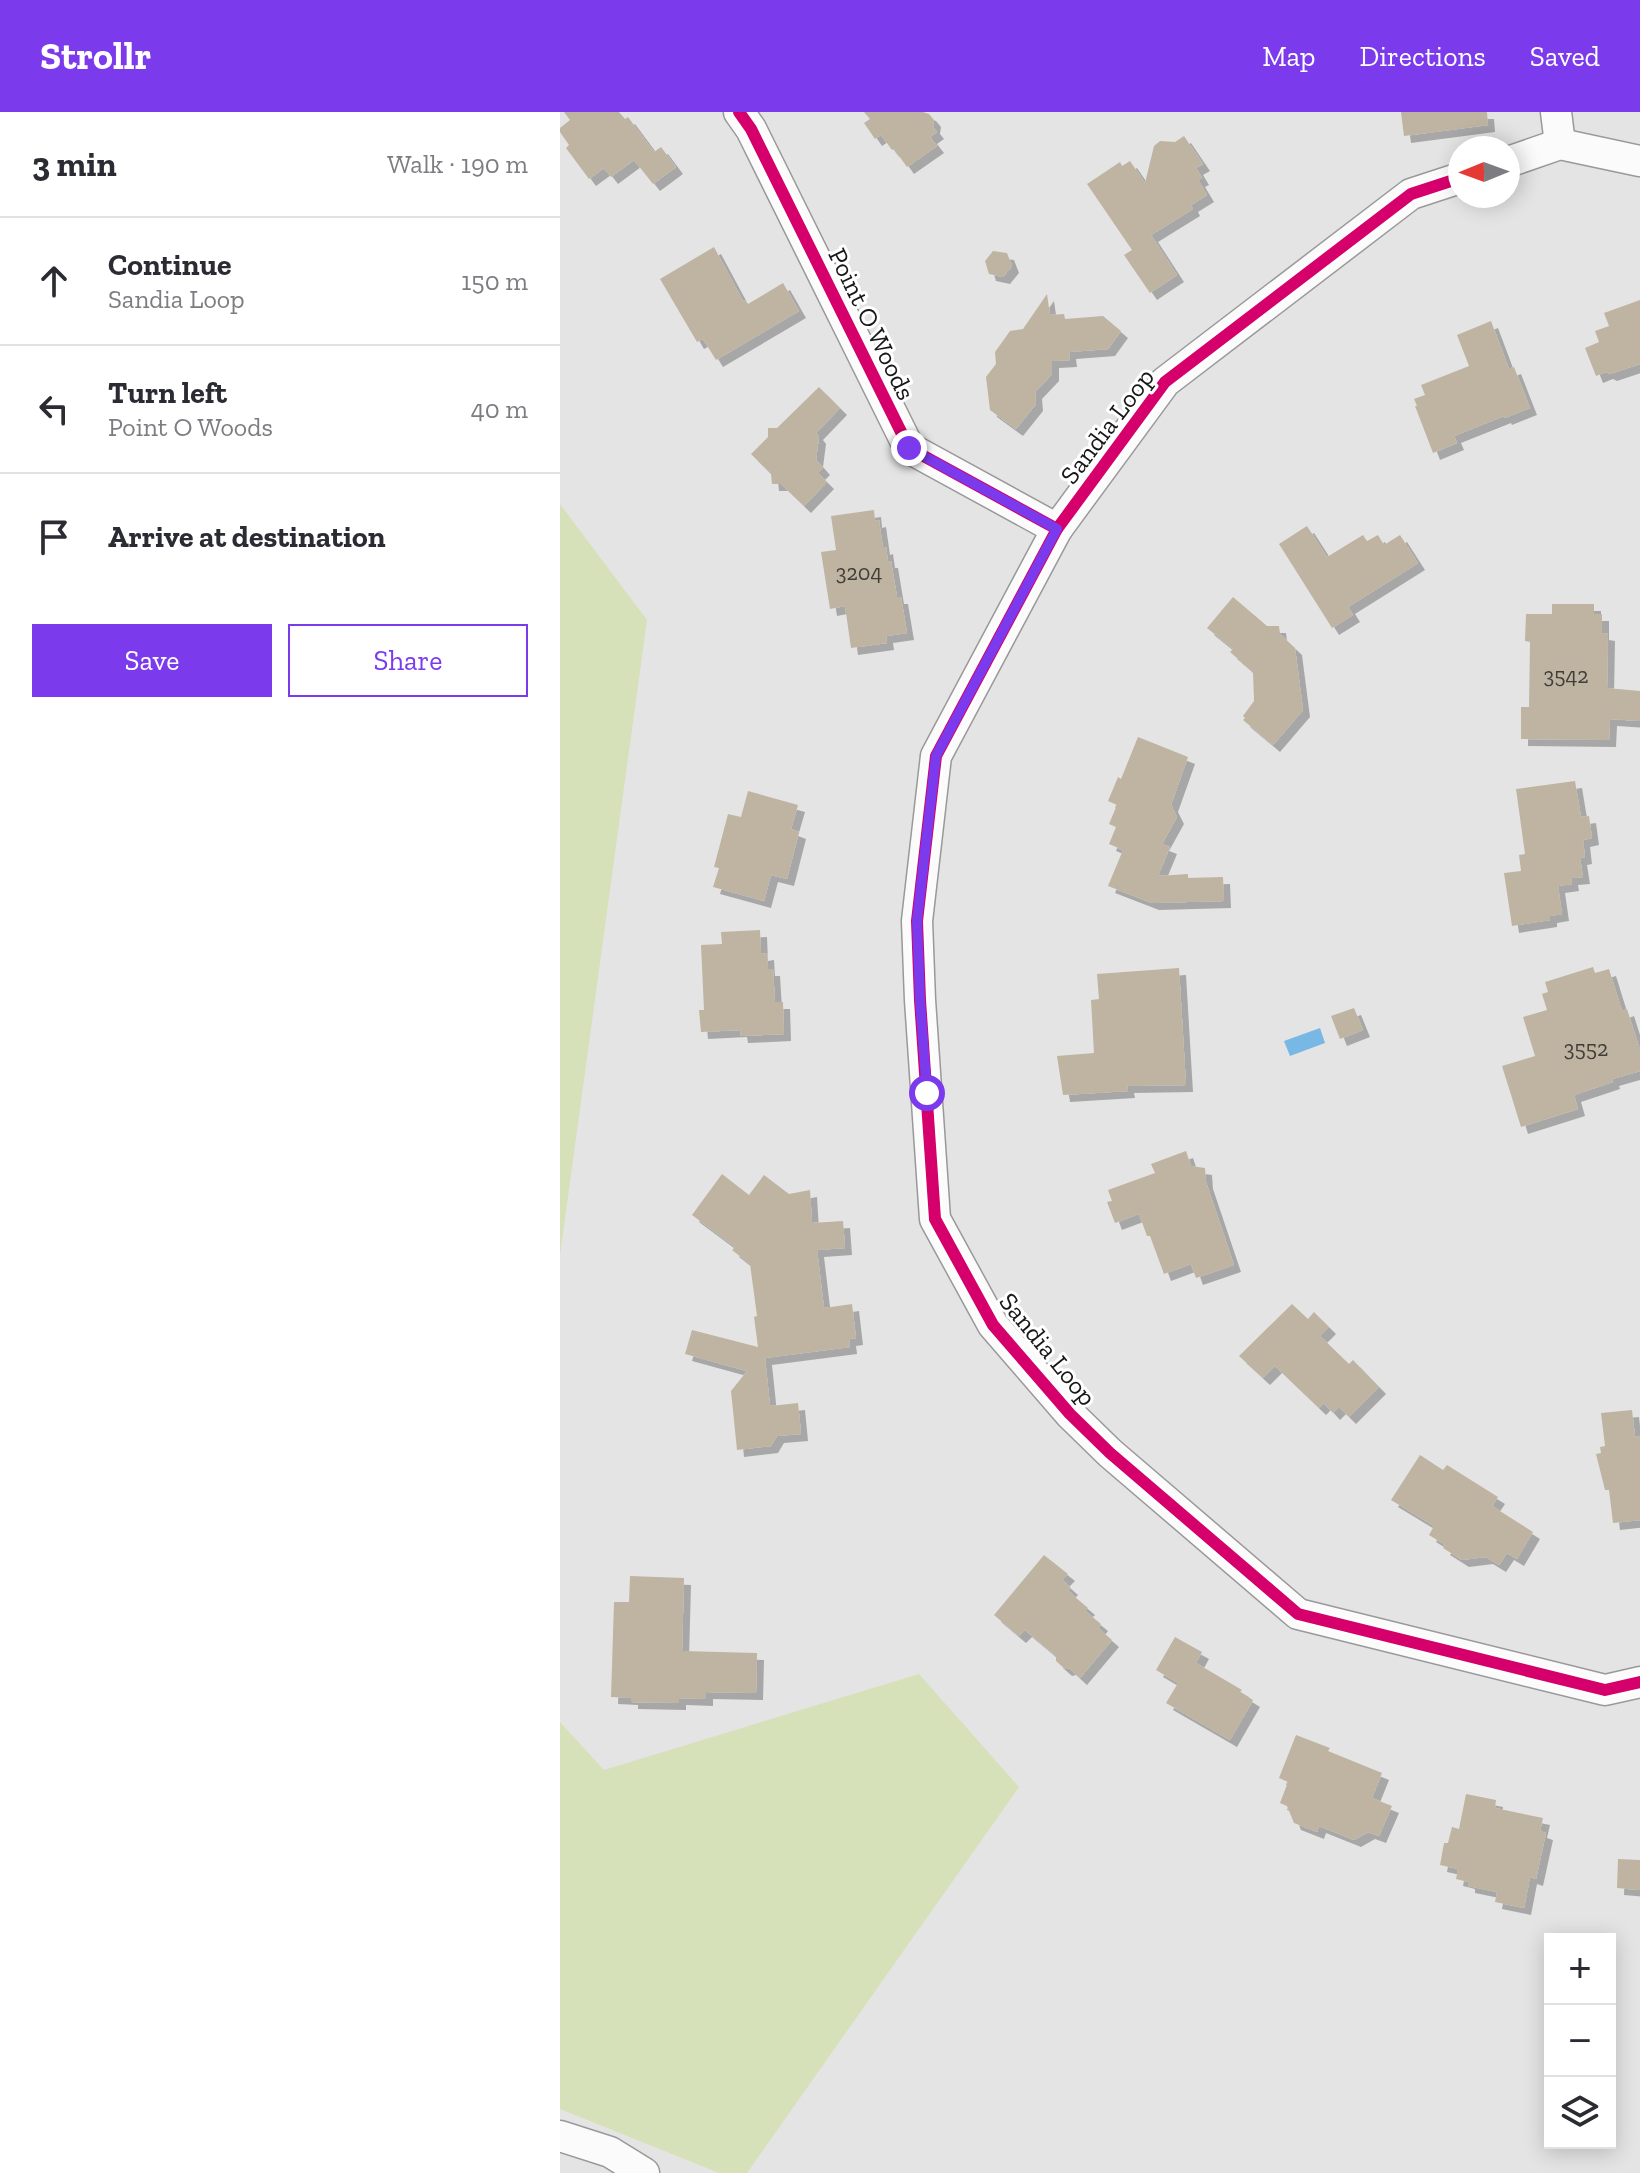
<!DOCTYPE html>
<meta charset="utf-8">
<style>
:root{--surface:#fff;--page:#f2f2f3;--text:#2b2b33;--muted:#7c7c81;--line:#e1e1e2;--accent:#7c3aed}
body{margin:0;font-family:"Zilla Slab",serif;background:var(--page);color:var(--text)}
.controls{position:absolute;right:24px;bottom:24px;display:grid;overflow:hidden;border-radius:0px;box-shadow:0 4px 20px #0003}
.controls button{width:72px;height:72px;display:grid;place-items:center;padding:0;border:0;border-bottom:2px solid var(--line);background:var(--surface);color:var(--text);font:40px sans-serif}
.compass{position:absolute;left:888px;top:24px;width:72px;height:72px;border-radius:50%;background:var(--surface);box-shadow:0 4px 20px #0003;rotate:269deg}
.stop{position:absolute;width:24px;height:24px;margin:-18px;border:6px solid #7c3aed;border-radius:50%;background:#fff}
.stop.end{background:#7c3aed;border-color:#fff;box-shadow:0 2px 8px #0008}
.list{margin:0;padding:0;list-style:none}
h2{display:flex;justify-content:space-between;align-items:center;height:104px;margin:0;padding:0 32px;font-size:34px}
h2 small{font-size:26px;font-weight:400;color:var(--muted)}
.list li{display:grid;grid-template-columns:52px 1fr auto;gap:24px;align-items:center;box-sizing:border-box;height:128px;padding:0 32px;border-top:2px solid var(--line)}
.list b{display:block;font-size:30px;white-space:nowrap}
.list p{margin:0;font-size:26px;white-space:nowrap;color:var(--muted)}
.list em{font-size:26px;font-style:normal;color:var(--muted)}
.actions{display:flex;gap:16px;padding:24px 32px}
.actions a{flex:1;padding:18px 0;border:2px solid var(--accent);border-radius:0px;text-align:center;font-size:28px;color:var(--accent)}
.actions .main{background:var(--accent);color:#fff}
.icon{flex:none;width:44px;height:44px;fill:none;stroke:currentColor;stroke-width:2;stroke-linecap:round;stroke-linejoin:round}
.map{position:relative;flex:none;width:1080px;height:2061px;overflow:hidden}
header{display:flex;align-items:center;gap:48px;box-sizing:border-box;height:112px;padding:0 40px;background:var(--accent);color:#fff}
header strong{font-size:38px}
nav{display:flex;gap:44px;margin-inline-start:auto;font-size:28px}
main{display:flex}
aside{flex:1;background:var(--surface)}
.map>svg:first-child{display:block}
.green{fill:#d6e1ba}
.water{fill:#78b8e5}
.building{fill:#bfb4a1;filter:url(#shadow)}
.lines{fill:none;stroke-linecap:round;stroke-linejoin:round}
.street-casing{stroke:#999;stroke-width:33}
.street{stroke:#fbfbfb;stroke-width:30}
.cycleway-casing{stroke:#fff;stroke-width:17}
.cycleway{stroke:#d6006c;stroke-width:12}
.route{stroke:#7c3aed;stroke-width:10}
.labels{text-anchor:middle;stroke-width:6;stroke-linejoin:round;paint-order:stroke}
.number-label{font-size:22px;fill:#403e3a}
.street-label{font-size:26px;fill:#161717;stroke:#fff}
</style>
<header>
<strong>Strollr</strong>
<nav><a>Map</a><a>Directions</a><a>Saved</a></nav>
</header>
<main>
<aside>
<h2>3 min<small>Walk · 190 m</small></h2>
<ul class="list">
<li><svg class="icon" aria-label="ahead" viewBox="0 0 24 24"><path d="M12 20V5M6 11l6-6 6 6"/></svg><div><b>Continue</b><p>Sandia Loop</p></div><em>150 m</em></li>
<li><svg class="icon" aria-label="left" viewBox="0 0 24 24"><path d="M17 20v-9H6M10 6l-5 5 5 5"/></svg><div><b>Turn left</b><p>Point O Woods</p></div><em>40 m</em></li>
<li><svg class="icon" aria-label="arrive" viewBox="0 0 24 24"><path d="M6 21V4h12l-3 4 3 4H6"/></svg><div><b>Arrive at destination</b></div></li>
</ul>
<div class="actions"><a class="main">Save</a><a>Share</a></div>
</aside>
<div class="map">
<svg width="1080" height="2061" viewBox="0 0 1080 2061">
<defs>
<filter id="shadow"><feDropShadow dx="7" dy="7" stdDeviation="0" flood-color="#0004"/></filter>
</defs>
<rect width="100%" height="100%" fill="#e4e4e4"/>
<g class="green">
<path d="M0,392L87,508L0,1143Z"/>
<path d="M359,1562L459,1675L187,2061H159L0,1997V1610L44,1658Z"/>
</g>
<path class="water" d="M760,916L765,931L730,944L724,929Z"/>
<g class="building">
<path d="M4,0H59L65,7L68,5L94,40L101,35L116,55L93,72L74,48L51,65L44,56L29,67L6,36L9,33L0,20V16L10,8Z"/>
<path d="M304,0H363L369,2L374,8L373,15L377,20L370,25L377,34L347,55L334,37L332,38L321,23L315,27L304,11L310,7Z"/>
<path d="M841,0H927L928,13L844,24Z"/>
<path d="M624,24L643,52L636,56L642,66L638,68L647,83L631,93L633,97L591,123L617,163L590,181L564,143L572,138L527,72L560,50L562,54L570,49L585,71L594,34L600,29L615,30Z"/>
<path d="M154,135L183,189L185,188L188,192L223,171L239,199L156,248L143,227L137,230L100,167Z"/>
<path d="M433,139L447,141L452,154L443,165L429,162L425,149Z"/>
<path d="M487,182L490,203L504,202L505,207L543,204L561,219L548,237L509,240L510,248L492,249V262L475,280L476,292L456,317L430,298L426,265L436,252L435,240L450,219L463,217Z"/>
<path d="M1080,188V252L1050,262L1046,260L1036,264L1025,236L1039,230L1035,219L1049,214L1044,201Z"/>
<path d="M931,209L949,257L954,255L970,296L945,306L944,304L894,324L897,331L873,341L855,294H857L854,287L865,283L861,273L909,254L897,223Z"/>
<path d="M259,275L280,296L256,321L259,325L256,348L263,356L258,361L267,370L244,394L221,372H212L211,362L191,342L208,325V316H217Z"/>
<path d="M314,398L315,409L319,408L323,436L326,435L328,449H331L337,485H341L347,521L326,524L327,531L291,536L285,494L270,497L261,440L276,438L271,404Z"/>
<path d="M747,414L767,445L803,423L807,429L818,423L824,433L840,423L858,451L788,495L793,503L772,516L719,432Z"/>
<path d="M673,485L707,514H719L720,522L735,536L743,598L713,633L683,608L685,606L683,604L694,589L693,560L670,540L673,537L647,516Z"/>
<path d="M992,492H1034V502H1042V521L1048,522L1047,576L1080,579V609L1050,607L1049,628L961,627V595H969L970,530L965,529L966,502H992Z"/>
<path d="M578,625L628,645L611,693L617,705L602,732L610,735L598,764L628,762V766L663,765L664,789L592,791L548,774L563,738L549,732L556,715L549,712L557,693L548,689L558,665L561,667Z"/>
<path d="M1015,669L1021,705L1029,704L1032,726L1023,728L1025,745L1020,746L1023,765L1011,766L1012,772L998,774L1002,802L990,804V808L952,814L944,761L961,759L959,743L965,742L956,677Z"/>
<path d="M188,679L238,693L231,717L239,720L227,767L211,763L204,789L153,775L159,756L154,755L168,702L181,705Z"/>
<path d="M200,818L201,842L207,841L208,857H213L215,890H223L224,922L181,924L180,918L141,920L139,898H144L141,833L162,832L161,820Z"/>
<path d="M1033,855L1035,861L1049,857L1062,899L1067,897L1080,938V959L1052,967L1053,970L1014,983L1018,997L961,1015L942,954L975,944L963,905L987,898L982,882L988,880L985,870Z"/>
<path d="M619,856L626,973L567,974L568,979L503,983L497,944L534,941L531,888L539,887L537,862Z"/>
<path d="M794,896L803,918L780,927L771,904Z"/>
<path d="M626,1039L631,1054L645,1056L646,1070L674,1153L636,1166L631,1152L604,1162L590,1124H587L579,1102L555,1111L547,1090L552,1089L548,1078L595,1061L591,1052Z"/>
<path d="M162,1062L189,1083L204,1063L229,1082L250,1078L252,1111L283,1109L285,1136L257,1138L264,1196L292,1192L296,1226L289,1227L290,1235L205,1246L210,1294L238,1291L241,1322L217,1324L211,1334L177,1338L171,1279L187,1259L125,1242L132,1218L198,1235L194,1205L197,1204L190,1152L172,1138L175,1135L132,1103Z"/>
<path d="M732,1192L748,1207L754,1200L769,1215L760,1224L789,1252L793,1248L819,1275L789,1305L779,1295L773,1301L764,1291L759,1296L715,1254L703,1266L679,1244Z"/>
<path d="M1072,1298L1075,1325L1080,1324V1408L1053,1411L1049,1378H1045L1036,1342L1041,1341L1040,1335L1045,1334L1041,1301Z"/>
<path d="M860,1343L883,1358L887,1353L938,1385L932,1394L973,1420L957,1447L947,1441L939,1453L926,1445L902,1448L883,1436L885,1433L869,1423L874,1414L831,1388Z"/>
<path d="M484,1443L508,1462L502,1468L511,1476L508,1479L528,1496L525,1499L541,1512L538,1516L552,1528L520,1566L509,1556L505,1557L496,1549V1544L465,1518L459,1524L434,1503Z"/>
<path d="M70,1464L124,1466L122,1539L197,1541L196,1581L146,1580V1587L119,1586V1591L71,1590V1586L51,1585L54,1490H69Z"/>
<path d="M615,1525L642,1540L636,1551L682,1578L680,1580L693,1588L670,1628L606,1591L618,1571L596,1558Z"/>
<path d="M736,1623L770,1636L768,1639L822,1661L812,1686L832,1694L819,1724L808,1720L794,1728L759,1714L757,1720L734,1711L727,1694L720,1691L728,1670L719,1666Z"/>
<path d="M906,1682L936,1688L935,1696L983,1706L980,1719L986,1721L976,1767L970,1765L964,1796L935,1790L937,1780L908,1774V1770L896,1767L898,1757L880,1753L884,1731H888L892,1715L899,1717Z"/>
<path d="M1058,1747L1080,1748V1778L1057,1776Z"/>
</g>
<g class="lines">
<defs>
<g id="street">
<path d="M179,0L191,17L349,336L497,417"/>
<path d="M996,0L1000,32"/>
<path d="M948,50L1000,32L1080,49"/>
<path d="M900,66L851,82L605,270L497,417L376,644L357,809L360,888L375,1107L433,1213L510,1302L550,1341L738,1502L1045,1578L1080,1570"/>
<path d="M0,2024L50,2040L84,2061"/>
</g>
</defs>
<use href="#street" class="street-casing"/>
<use href="#street" class="street"/>
<defs>
<g id="cycleway">
<path d="M179,0L191,17L349,336L497,417"/>
<path d="M900,66L851,82L605,270L497,417L376,644L357,809L360,888L375,1107L433,1213L510,1302L550,1341L738,1502L1045,1578L1080,1570"/>
</g>
</defs>
<use href="#cycleway" class="cycleway-casing"/>
<use href="#cycleway" class="cycleway"/>
</g>
<g class="lines">
<path class="route" d="M349,336L497,417L376,644L357,809L360,888L367,981"/>
</g>
<g class="labels">
<g class="number-label">
<text x="299" y="468">3204</text>
<text x="1006" y="571">3542</text>
<text x="1026" y="944">3552</text>
</g>
<g class="street-label">
<text transform="translate(312 212) rotate(64)" y="9">Point O Woods</text>
<text transform="translate(547 314) rotate(-53)" y="9">Sandia Loop</text>
<text transform="translate(488 1237) rotate(51)" y="9">Sandia Loop</text>
</g>
</g>
</svg>
<div class="controls">
<button>+</button>
<button>−</button>
<button><svg class="icon" aria-label="layers" viewBox="0 0 24 24"><path d="M12 4l9 5-9 5-9-5zM3 14l9 5 9-5"/></svg></button>
</div>
<svg class="compass" viewBox="-18 -18 36 36"><path d="M0-13l5 13h-10z" fill="#e53935"/><path d="M0 13l5-13h-10z" fill="#7c7c81"/></svg>
<div class="stop" style="left:367px;top:981px"></div>
<div class="stop end" style="left:349px;top:336px"></div>
</div>
</main>
